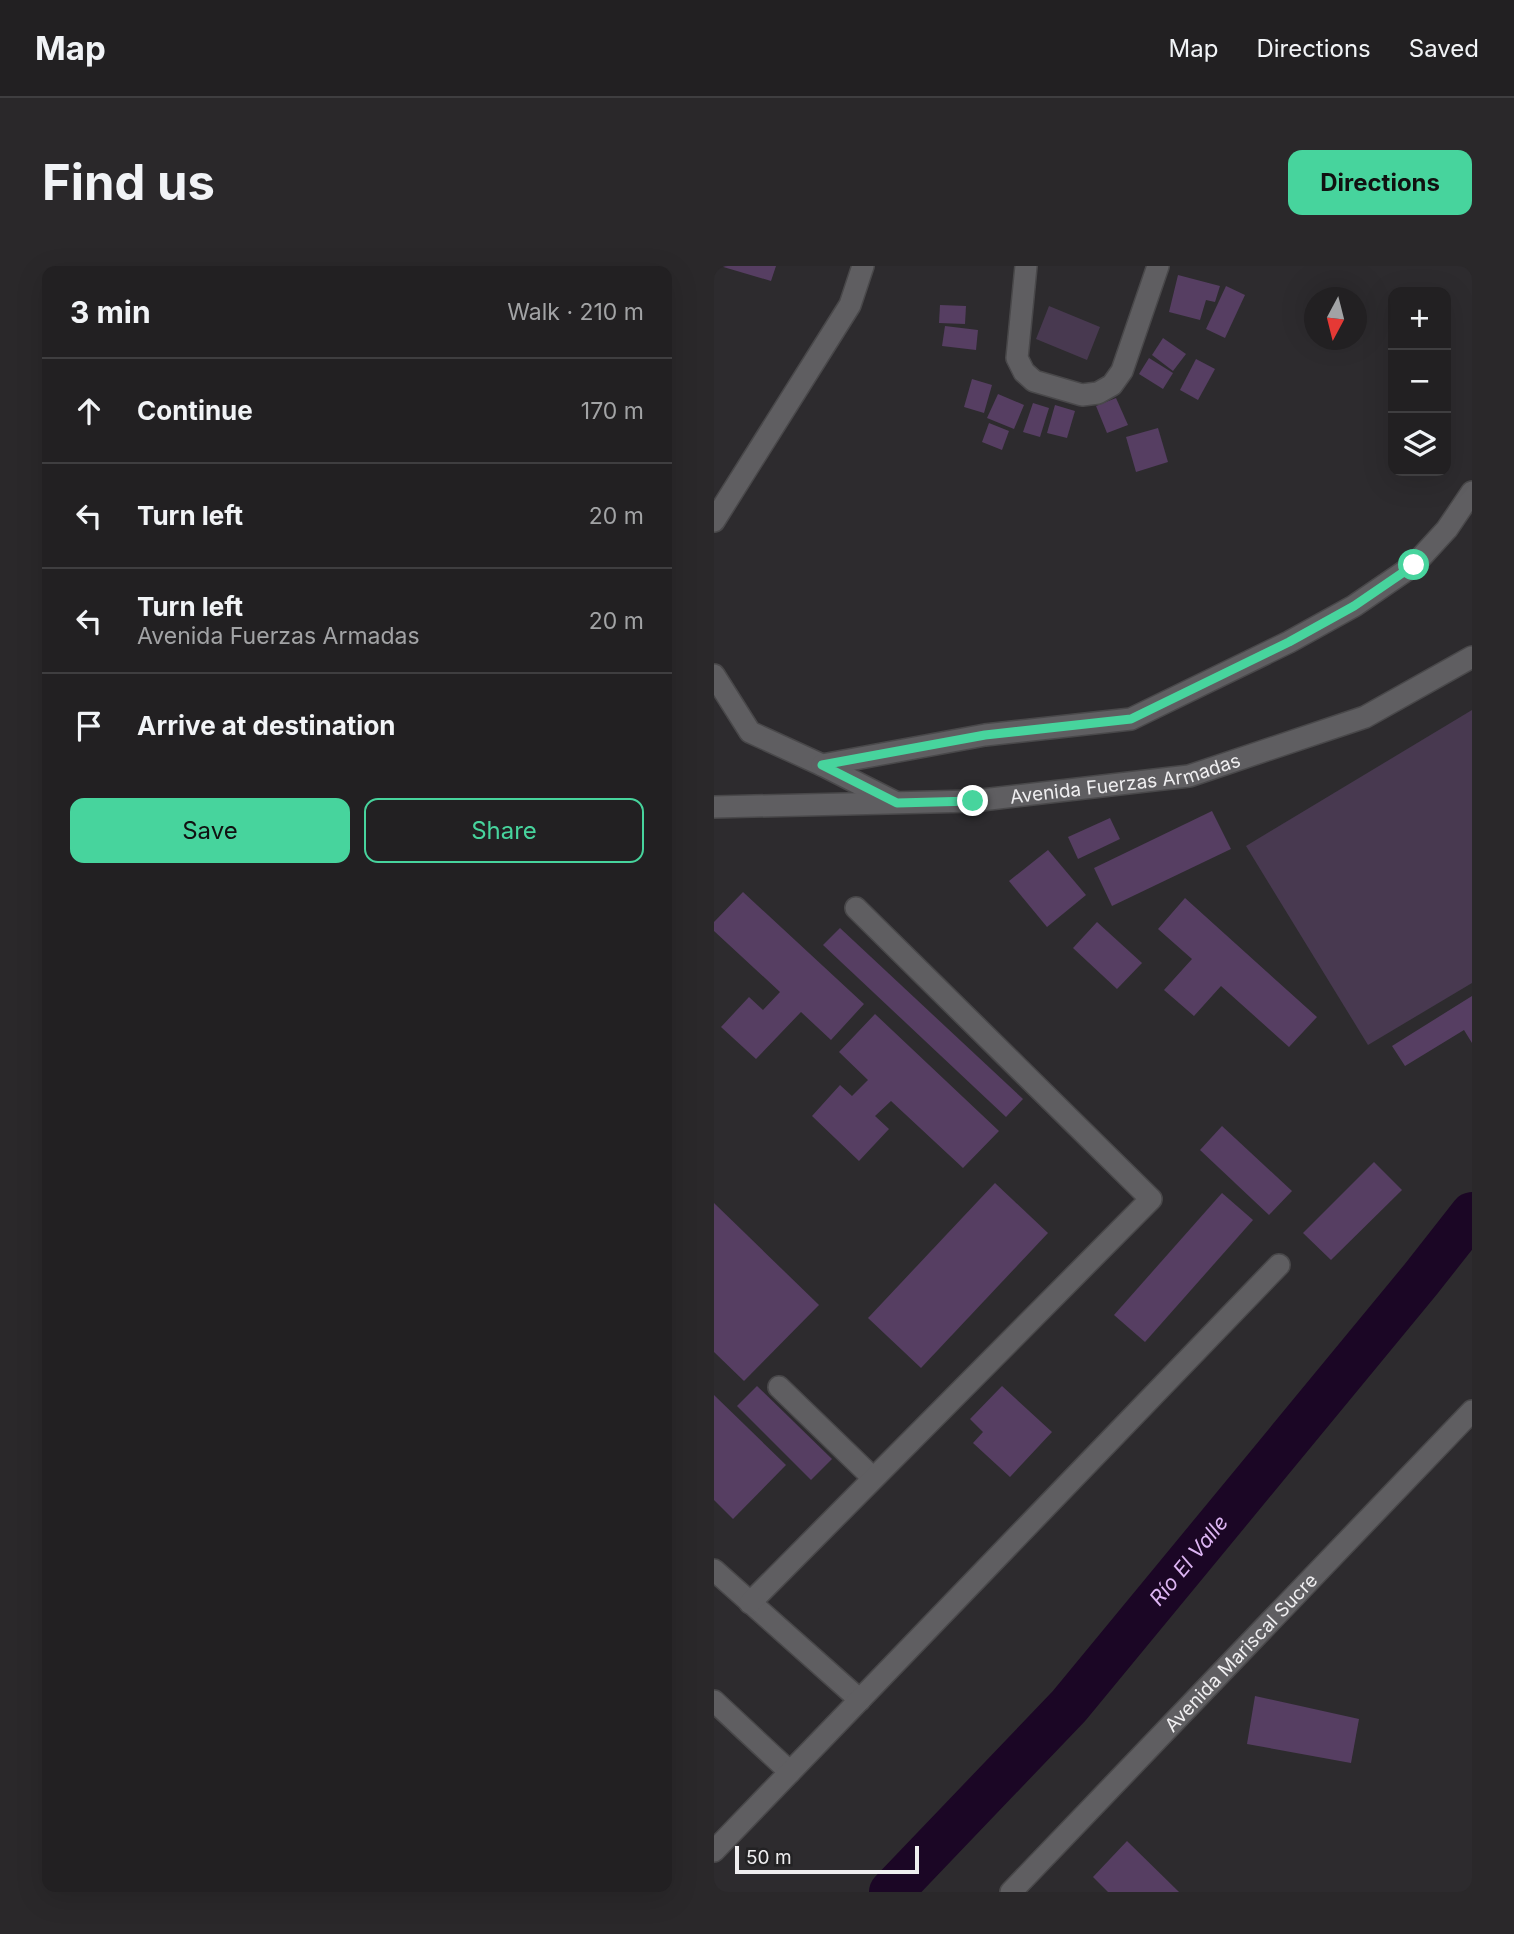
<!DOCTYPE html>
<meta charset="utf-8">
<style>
:root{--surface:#222022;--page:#2a282a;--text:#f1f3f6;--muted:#a2a3a5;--line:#3f3e40;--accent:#47d49d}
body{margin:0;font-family:Inter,sans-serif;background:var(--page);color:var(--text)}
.controls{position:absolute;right:21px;top:21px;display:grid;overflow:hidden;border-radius:14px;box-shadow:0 7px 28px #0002}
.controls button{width:63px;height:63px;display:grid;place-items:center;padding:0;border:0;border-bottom:2px solid var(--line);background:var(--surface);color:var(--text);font:35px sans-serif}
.compass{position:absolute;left:590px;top:21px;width:63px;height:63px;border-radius:50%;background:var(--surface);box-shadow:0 7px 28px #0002;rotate:187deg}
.scale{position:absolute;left:21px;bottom:18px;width:184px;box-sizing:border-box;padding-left:7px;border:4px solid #efeef0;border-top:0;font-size:19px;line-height:24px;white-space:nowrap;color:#efeef0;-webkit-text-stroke:5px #232224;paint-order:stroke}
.stop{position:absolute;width:21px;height:21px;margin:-16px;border:5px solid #47d49d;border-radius:50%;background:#fff}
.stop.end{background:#47d49d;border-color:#fff;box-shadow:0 2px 7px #0008}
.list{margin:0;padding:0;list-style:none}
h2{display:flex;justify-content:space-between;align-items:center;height:91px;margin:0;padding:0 28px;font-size:30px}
h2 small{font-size:23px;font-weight:400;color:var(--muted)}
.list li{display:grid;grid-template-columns:46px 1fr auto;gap:21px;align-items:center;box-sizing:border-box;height:105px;padding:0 28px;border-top:2px solid var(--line)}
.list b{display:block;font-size:26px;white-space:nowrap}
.list p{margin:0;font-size:23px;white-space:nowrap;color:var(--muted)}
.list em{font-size:23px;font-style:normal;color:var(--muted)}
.actions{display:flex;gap:14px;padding:21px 28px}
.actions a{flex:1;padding:16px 0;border:2px solid var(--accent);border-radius:14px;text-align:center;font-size:24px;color:var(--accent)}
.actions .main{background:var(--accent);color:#111}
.icon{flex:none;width:38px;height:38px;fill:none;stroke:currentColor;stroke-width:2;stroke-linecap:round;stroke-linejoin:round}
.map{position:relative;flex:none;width:758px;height:1626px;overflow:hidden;border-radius:14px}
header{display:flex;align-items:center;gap:42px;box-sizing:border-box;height:98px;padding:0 35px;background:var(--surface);border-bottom:2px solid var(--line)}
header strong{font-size:33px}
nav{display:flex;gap:38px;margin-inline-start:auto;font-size:24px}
.intro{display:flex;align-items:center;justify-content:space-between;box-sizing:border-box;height:168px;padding:0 42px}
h1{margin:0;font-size:49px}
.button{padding:18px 32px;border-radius:14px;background:var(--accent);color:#111;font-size:24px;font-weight:700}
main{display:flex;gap:42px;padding:0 42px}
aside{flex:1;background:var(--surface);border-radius:14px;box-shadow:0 7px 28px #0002}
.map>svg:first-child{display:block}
.pitch{fill:#483950}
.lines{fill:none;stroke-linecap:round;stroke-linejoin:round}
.river{stroke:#1b0625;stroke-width:44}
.building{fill:#563e62}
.minor-casing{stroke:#49484a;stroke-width:24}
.minor{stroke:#5f5e61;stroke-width:21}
.route{stroke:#47d49d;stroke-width:9}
.labels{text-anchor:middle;stroke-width:6;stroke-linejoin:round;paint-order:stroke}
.street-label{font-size:19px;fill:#efeef0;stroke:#232224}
.water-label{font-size:21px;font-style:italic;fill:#ddb5f3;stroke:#232224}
</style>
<header>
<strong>Map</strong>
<nav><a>Map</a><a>Directions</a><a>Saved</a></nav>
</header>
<div class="intro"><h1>Find us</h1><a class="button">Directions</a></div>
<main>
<aside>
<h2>3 min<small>Walk · 210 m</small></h2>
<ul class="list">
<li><svg class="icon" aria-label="ahead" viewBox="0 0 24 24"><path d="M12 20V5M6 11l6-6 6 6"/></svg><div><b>Continue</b></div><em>170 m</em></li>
<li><svg class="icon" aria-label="left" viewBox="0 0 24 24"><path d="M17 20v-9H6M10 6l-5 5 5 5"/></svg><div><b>Turn left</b></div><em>20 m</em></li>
<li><svg class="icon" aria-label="left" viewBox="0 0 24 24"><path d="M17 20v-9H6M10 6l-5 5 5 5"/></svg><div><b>Turn left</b><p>Avenida Fuerzas Armadas</p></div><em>20 m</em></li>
<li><svg class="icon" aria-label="arrive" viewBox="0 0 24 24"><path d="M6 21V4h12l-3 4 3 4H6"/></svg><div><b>Arrive at destination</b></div></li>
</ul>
<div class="actions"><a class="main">Save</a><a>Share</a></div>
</aside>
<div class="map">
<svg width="758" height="1626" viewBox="0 0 758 1626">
<rect width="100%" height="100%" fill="#2d2b2e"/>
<g class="pitch">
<path d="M335,40L386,61L373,94L322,73Z"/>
<path d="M758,444V717L654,779L532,580Z"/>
</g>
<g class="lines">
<path class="river" id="s1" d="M177,1626L355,1440L707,1013L758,948"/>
</g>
<g class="building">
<path d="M6,0H62L57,15Z"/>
<path d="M464,9L506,20L501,36L492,34L486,54L455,46Z"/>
<path d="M512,20L531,29L511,72L492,63Z"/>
<path d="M226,39L252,40L251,58L225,57Z"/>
<path d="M231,60L264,64L262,84L228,80Z"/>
<path d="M449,72L472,88L459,105L438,89Z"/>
<path d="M435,92L459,107L449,123L425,108Z"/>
<path d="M482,93L501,103L484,134L466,124Z"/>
<path d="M258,113L278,119L270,147L250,141Z"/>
<path d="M284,128L310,139L300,163L273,152Z"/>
<path d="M402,132L414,159L393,167L382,140Z"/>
<path d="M319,137L335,142L326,171L309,166Z"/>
<path d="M341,139L361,145L353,172L333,167Z"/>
<path d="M275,157L295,165L288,184L268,176Z"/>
<path d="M444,162L454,196L422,206L412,171Z"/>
<path d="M498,545L517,583L398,640L380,602Z"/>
<path d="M396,552L406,573L364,593L354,571Z"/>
<path d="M334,584L372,629L333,661L295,615Z"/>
<path d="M29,626L150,738L117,774L87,746L42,793L7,761L35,731L49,744L66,726L0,665V656Z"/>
<path d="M471,632L603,751L575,781L507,720L480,750L450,724L478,693L444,663Z"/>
<path d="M383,656L428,697L403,723L359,682Z"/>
<path d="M126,662L309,833L292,851L109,679Z"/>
<path d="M758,730V777L750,764L691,800L678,780Z"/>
<path d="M161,748L285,865L249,902L177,835L161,850L175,863L145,895L98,850L126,819L138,830L154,814L125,786Z"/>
<path d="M508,860L578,925L555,949L486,884Z"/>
<path d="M660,896L688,924L617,994L589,967Z"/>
<path d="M281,917L334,967L207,1102L154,1052Z"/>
<path d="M508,927L539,954L431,1076L400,1049Z"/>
<path d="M0,937L105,1039L30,1115L0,1086Z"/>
<path d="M43,1120L118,1193L97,1214L23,1140Z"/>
<path d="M288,1120L338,1166L296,1211L259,1177L269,1166L256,1153Z"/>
<path d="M0,1129L72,1199L19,1253L0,1234Z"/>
<path d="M541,1430L645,1453L637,1497L533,1478Z"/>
<path d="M413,1575L465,1626H394L379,1611Z"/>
</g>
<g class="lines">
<defs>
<g id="minor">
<path d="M312,0L303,92L310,106L320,115L368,129L384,127L398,119L408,105L444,0"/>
<path d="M0,255L136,39L149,0"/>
<path d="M0,409L36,466L108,499L181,536"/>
<path d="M108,499L271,469L417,453L575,376L640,340L700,299L733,263L758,226"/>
<path id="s2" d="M0,541L259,535L475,510L651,451L758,391"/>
<path d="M65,1121L159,1212"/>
<path d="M0,1304L146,1434"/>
<path d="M36,1337L437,933L142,642"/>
<path d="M0,1435L76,1506"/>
<path d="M0,1585L565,999"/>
<path id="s3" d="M297,1626L758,1145"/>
</g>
</defs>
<use href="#minor" class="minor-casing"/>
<use href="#minor" class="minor"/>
</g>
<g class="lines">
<path class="route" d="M259,535L183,537L108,499L271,469L417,453L575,376L640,340L700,299"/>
</g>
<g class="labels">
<g class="street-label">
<text dy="7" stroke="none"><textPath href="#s2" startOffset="413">Avenida Fuerzas Armadas</textPath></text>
<text dy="7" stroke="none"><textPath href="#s3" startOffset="332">Avenida Mariscal Sucre</textPath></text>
</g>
<g class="water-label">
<text dy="7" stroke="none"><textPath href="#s1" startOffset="446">Río El Valle</textPath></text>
</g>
</g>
</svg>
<div class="controls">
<button>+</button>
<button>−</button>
<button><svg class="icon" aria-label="layers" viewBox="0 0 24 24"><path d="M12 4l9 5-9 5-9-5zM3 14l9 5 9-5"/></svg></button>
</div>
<svg class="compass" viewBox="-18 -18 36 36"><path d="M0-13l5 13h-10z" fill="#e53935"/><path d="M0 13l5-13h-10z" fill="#a2a3a5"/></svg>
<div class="scale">50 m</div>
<div class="stop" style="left:700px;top:299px"></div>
<div class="stop end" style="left:259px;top:535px"></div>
</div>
</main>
